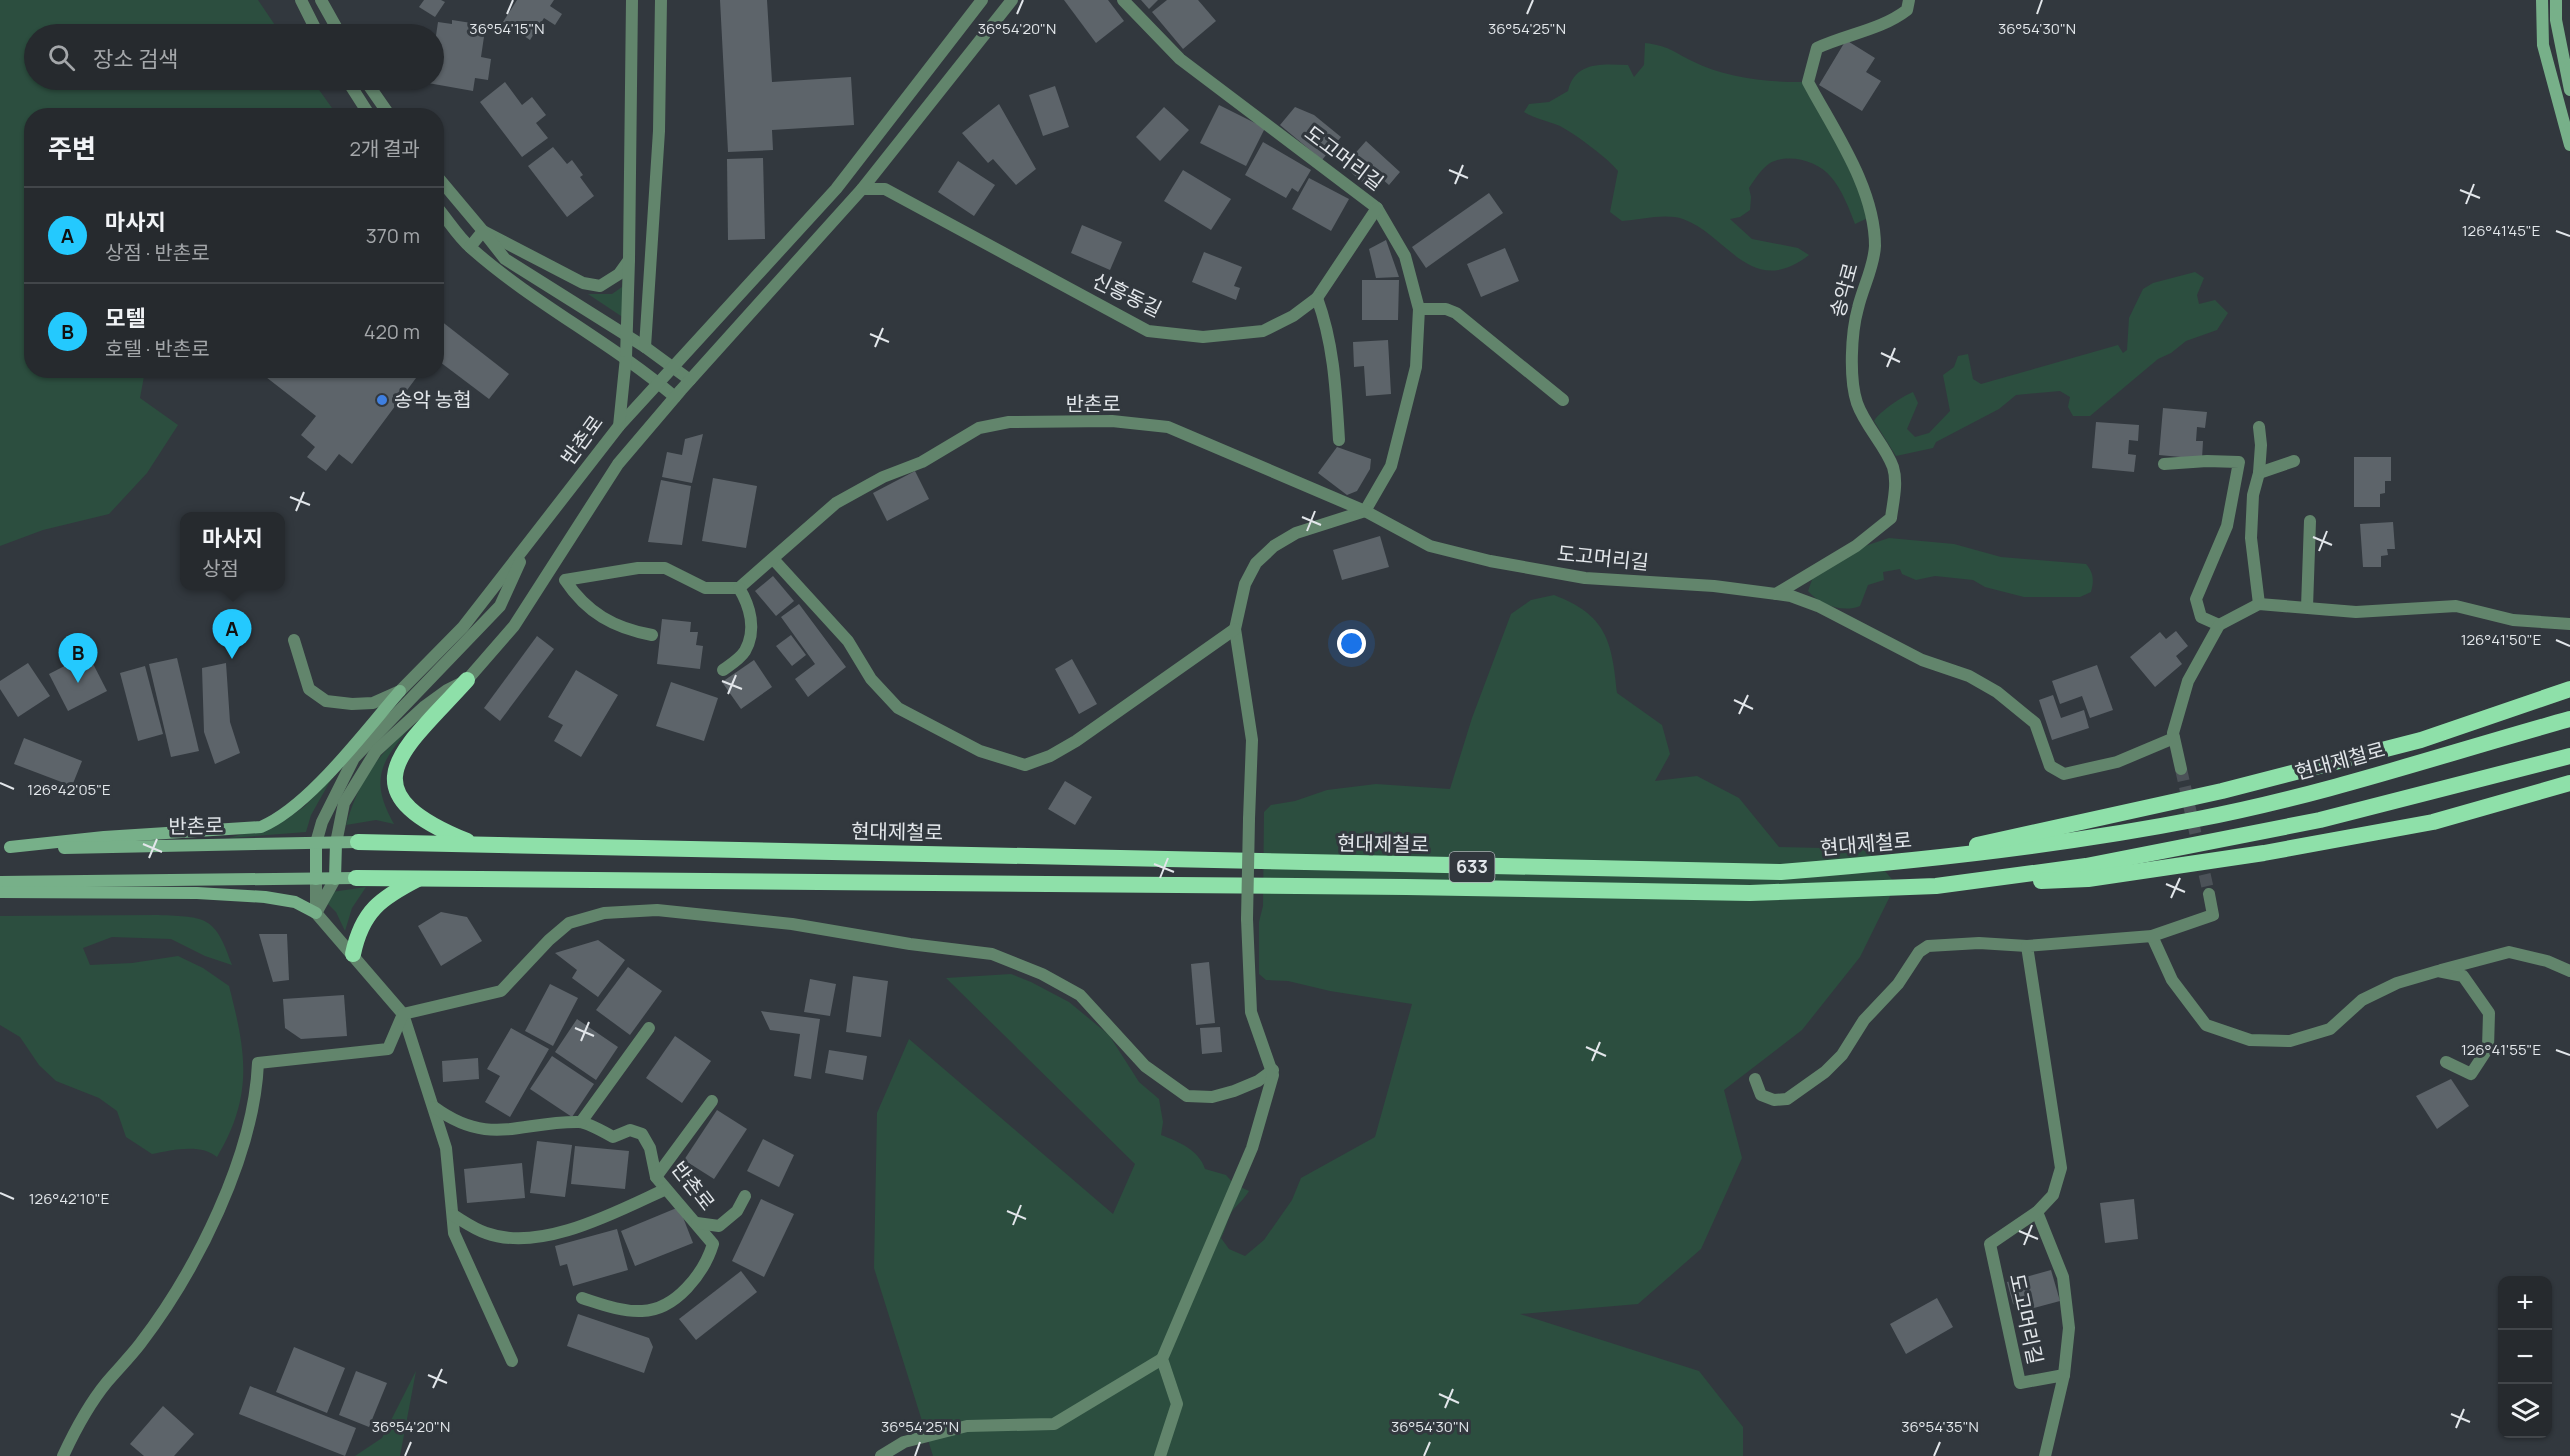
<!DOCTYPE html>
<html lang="ko">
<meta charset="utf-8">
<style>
:root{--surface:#262a2e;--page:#2e3236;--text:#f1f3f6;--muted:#a4a7aa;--line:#42464a;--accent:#24c9fe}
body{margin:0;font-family:Manrope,"Noto Sans KR",sans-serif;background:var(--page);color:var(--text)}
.controls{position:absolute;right:18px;bottom:18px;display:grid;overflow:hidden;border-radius:12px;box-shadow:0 2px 4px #0004}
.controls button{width:54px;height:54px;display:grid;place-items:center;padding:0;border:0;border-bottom:2px solid var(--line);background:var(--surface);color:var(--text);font:30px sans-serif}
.you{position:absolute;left:1352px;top:644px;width:21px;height:21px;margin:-15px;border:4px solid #fff;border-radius:50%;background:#1a73e8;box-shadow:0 0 0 9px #1a73e833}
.badge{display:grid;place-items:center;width:39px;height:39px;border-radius:50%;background:var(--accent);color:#111;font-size:20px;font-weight:700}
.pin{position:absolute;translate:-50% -50px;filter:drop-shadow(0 2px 3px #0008)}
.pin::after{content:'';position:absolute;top:32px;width:21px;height:18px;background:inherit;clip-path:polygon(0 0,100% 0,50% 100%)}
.popup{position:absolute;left:180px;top:512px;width:105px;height:78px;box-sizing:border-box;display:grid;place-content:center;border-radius:12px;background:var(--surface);filter:drop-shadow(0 2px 4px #0005);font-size:20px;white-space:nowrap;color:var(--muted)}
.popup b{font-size:22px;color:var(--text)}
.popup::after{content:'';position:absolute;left:50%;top:100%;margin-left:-12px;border:12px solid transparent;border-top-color:var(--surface)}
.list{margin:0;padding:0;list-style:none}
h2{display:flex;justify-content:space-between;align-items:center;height:78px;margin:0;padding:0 24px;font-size:26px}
h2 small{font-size:20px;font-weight:400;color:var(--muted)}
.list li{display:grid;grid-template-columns:39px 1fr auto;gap:18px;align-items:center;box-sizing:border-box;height:96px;padding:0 24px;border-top:2px solid var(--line)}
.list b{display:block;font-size:22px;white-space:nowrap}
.list p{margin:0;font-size:20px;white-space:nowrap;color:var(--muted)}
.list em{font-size:20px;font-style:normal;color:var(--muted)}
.icon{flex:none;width:33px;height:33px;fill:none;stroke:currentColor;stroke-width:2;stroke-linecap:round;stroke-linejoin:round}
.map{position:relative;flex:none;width:2570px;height:1456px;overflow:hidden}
.search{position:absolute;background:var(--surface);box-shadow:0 2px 4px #0004;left:24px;top:24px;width:420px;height:66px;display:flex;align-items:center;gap:15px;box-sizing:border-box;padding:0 21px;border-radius:33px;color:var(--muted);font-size:22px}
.panel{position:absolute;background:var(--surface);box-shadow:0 2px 4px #0004;left:24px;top:108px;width:420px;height:270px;border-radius:24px}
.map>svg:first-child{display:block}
.green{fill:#2c4e3f}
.building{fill:#5d646a}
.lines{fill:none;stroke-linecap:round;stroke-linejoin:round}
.minor-tunnel{stroke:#4c5258;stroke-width:12;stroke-dasharray:12 6;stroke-linecap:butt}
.minor{stroke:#62856c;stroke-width:12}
.secondary{stroke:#77b089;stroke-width:12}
.trunk{stroke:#8ee0a9;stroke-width:16}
.minor-bridge{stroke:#62856c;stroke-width:12}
.ticks{fill:none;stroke:#e2e6ea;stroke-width:2}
.shop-dot{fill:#3f7fe0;stroke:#32383e;stroke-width:2}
.labels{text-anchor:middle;stroke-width:6;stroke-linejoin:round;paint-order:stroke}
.shield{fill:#32383e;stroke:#adb2b6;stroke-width:1.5}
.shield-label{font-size:18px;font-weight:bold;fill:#e2e6ea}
.street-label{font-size:20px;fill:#e2e6ea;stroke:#32383e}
.poi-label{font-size:20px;fill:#e2e6ea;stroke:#32383e;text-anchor:start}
.ticks-label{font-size:15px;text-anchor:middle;fill:#e2e6ea;stroke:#32383e;stroke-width:6;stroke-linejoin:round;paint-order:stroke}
</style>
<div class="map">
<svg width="2570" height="1456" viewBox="0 0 2570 1456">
<rect width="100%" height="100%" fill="#32383e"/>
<g class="green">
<path d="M0,0H258L281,34H34V80H312L337,115L32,116V370L145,371L140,398L178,425L147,473L109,514L43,530L0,546Z"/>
<path d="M1645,43C1669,46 1672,51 1692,61C1725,78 1771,83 1808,82L1844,150L1870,217L1855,224C1849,208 1842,190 1831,177C1818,161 1789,153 1770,163C1761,169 1755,179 1749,188L1751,197L1750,210L1740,217L1730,219L1752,239L1798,248L1809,255C1751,300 1728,235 1683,219C1665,213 1640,220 1622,221L1610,212L1618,171C1608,158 1575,134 1560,126C1548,121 1536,119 1524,112L1529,104L1549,102L1568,91C1575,61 1602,64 1628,65L1634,77L1644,65Z"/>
<path d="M2195,272L2204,278L2197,295L2199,304L2215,300L2228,313L2217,330L2186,341L2171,353L2158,359L2090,416H2073L2068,407L2070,397L2060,391L2016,395L1999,409L1936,442L1933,448L1896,456L1874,421C1880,411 1903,396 1913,392L1918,403L1907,429L1915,437L1929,433L1950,411L1943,375L1954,367L1958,356L1968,354L1973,379L1981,384L2118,345L2123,353L2127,350L2129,318L2143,289L2153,283Z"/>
<path d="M623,279L624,318L588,294H612L622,287Z"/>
<path d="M1889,538L1954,544L2001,557L2086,564C2094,573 2094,581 2091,592L2080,597H2024L1985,587L1973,580L1935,576L1916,580L1902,574L1900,569L1883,572L1884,580L1868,585L1860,606C1843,613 1820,605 1808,591L1814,574L1865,546Z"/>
<path d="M1554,595C1606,615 1612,640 1617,693L1662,725L1670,754L1655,781L1697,776L1739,798L1779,847L1866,849L1896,884L1860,957L1802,1030L1724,1090L1742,1158L1701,1249L1638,1304L1520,1314L1699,1371L1743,1427V1456H933L874,1268L877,1113L909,1039L1113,1214L1135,1164L946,978L1011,974L1031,982L1069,1002L1109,1035L1139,1082L1159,1099L1163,1122L1161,1135C1179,1142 1199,1150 1205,1169L1226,1175L1234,1184L1249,1191C1244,1199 1239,1203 1233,1210C1228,1217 1226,1229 1221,1238L1229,1249L1245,1256L1264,1240L1292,1200L1301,1178L1375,1137L1412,1004L1330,991L1288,981L1266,980L1259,974V922L1263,906L1264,812L1271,805L1295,801L1327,790L1376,784L1450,789L1472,718L1511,614L1531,600Z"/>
<path d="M414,723C382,760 368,778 394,824L376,820L346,825C362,773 375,760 414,723Z"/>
<path d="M333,776L311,815L306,832L229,838L284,821L305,806Z"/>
<path d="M366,887L352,908L345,931L336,912L318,894Z"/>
<path d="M158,915C207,917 215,916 232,965L205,956L171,939L112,937L83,948L90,965L132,963L178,956L203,968L229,986C246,1052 254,1095 217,1157C201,1143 172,1150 152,1154L126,1137L117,1111L99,1098L56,1081L39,1065L20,1037L0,1025V916Z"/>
<path d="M416,1371L400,1456H355L382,1438Z"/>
</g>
<g class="building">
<path d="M424,0H441L445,2L435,17L419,7Z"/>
<path d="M517,0H554L550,6L562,14L555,25L544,18L530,40L503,22Z"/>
<path d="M720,0H767L772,82L851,77L854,125L772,130L773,150L728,152Z"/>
<path d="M1064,0H1108L1124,21L1096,43Z"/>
<path d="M1141,0H1158L1149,9Z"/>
<path d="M1167,0H1198L1216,21L1183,49L1152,12Z"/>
<path d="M452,20L478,24L477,28L485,30L481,57L491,59L488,80L475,78L473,91L428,83V80H434V49L438,22L452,24Z"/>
<path d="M1846,40L1875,58L1866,72L1881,81L1862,111L1819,85Z"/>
<path d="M505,82L522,105L532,97L546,115L536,123L548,138L522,157L480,102Z"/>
<path d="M1055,86L1069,127L1043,136L1029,95Z"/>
<path d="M999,104L1036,169L1016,185L993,159L988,163L962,133Z"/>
<path d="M1219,105L1265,128L1246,166L1200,143Z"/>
<path d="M1164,107L1189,130L1160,161L1136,137Z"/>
<path d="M1295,107L1314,115L1341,137L1322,160L1280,125Z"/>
<path d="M1366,141L1400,172L1389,185L1381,178L1375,185L1366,177L1362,182L1344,166Z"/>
<path d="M1263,142L1311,170L1298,192L1292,188L1286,198L1245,175Z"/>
<path d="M553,147L567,164L572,160L583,175L580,177L594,196L567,217L528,166Z"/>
<path d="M763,158L765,239L728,240L727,159Z"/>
<path d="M958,161L995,185L974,216L938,192Z"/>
<path d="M1183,170L1231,199L1211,230L1164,201Z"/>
<path d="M1309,178L1349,199L1331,231L1292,209Z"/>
<path d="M1489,193L1503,213L1426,268L1412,247Z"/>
<path d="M1082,225L1122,242L1110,270L1071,253Z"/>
<path d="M1386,240L1399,277L1376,278L1369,249Z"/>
<path d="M1505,248L1519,281L1481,297L1467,264Z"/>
<path d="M1204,252L1242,267L1234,286L1240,288L1236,300L1192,282Z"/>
<path d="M1362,280H1399L1398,320H1362Z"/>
<path d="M436,317L509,374L489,399L436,359Z"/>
<path d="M1388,340L1391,394L1366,396L1364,366L1354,367L1353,342Z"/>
<path d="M257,370H422L352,464L339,454L326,471L307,457L315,447L301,435L316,416Z"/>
<path d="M2163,408L2207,412L2205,428L2197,427L2196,441H2203L2202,459L2159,455Z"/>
<path d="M2096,422L2139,425L2138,441L2129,440L2128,454L2136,455L2134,472L2092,468Z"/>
<path d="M703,434L692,483L662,477L667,452L682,455L685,439Z"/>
<path d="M1337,447L1371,459L1370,469L1357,491L1347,495L1318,473Z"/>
<path d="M2354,457H2391V481H2385V493L2380,494V507H2354Z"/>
<path d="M915,471L929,499L887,521L873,493Z"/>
<path d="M713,478L757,486L746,548L702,541Z"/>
<path d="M661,480L691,486L682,545L648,542Z"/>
<path d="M2393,522L2395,549H2387L2388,555L2381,556V567H2363L2360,524Z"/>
<path d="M1380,536L1389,567L1342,580L1333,550Z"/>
<path d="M773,576L794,601L776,616L755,591Z"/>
<path d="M799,604L846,667L808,697L795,679L815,664L781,617Z"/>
<path d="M662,619L691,622L690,632H698L696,645L703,646L700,669L657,664Z"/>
<path d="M2176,631L2188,646L2176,656L2182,664L2155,687L2130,657L2160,632L2166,639Z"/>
<path d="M791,635L806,655L792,666L776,646Z"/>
<path d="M537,636L554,649L500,721L484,708Z"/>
<path d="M88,654L107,691L68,711L49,674Z"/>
<path d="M177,658L199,751L171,757L149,664Z"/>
<path d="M1072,659L1097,704L1079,714L1055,669Z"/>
<path d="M754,660L772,687L741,709L722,682Z"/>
<path d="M28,663L50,696L18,717L0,689V681Z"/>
<path d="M226,663L230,722L240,753L215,764L204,732L202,668Z"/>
<path d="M2097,665L2113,710L2090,718L2082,696L2060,704L2052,681Z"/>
<path d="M145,666L163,734L138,741L120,673Z"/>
<path d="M576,670L618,695L581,757L554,741L563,725L548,717Z"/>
<path d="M671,682L718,698L704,741L656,726Z"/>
<path d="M2053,695L2061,718L2084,710L2089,728L2052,740L2039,700Z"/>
<path d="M24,738L82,761L72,786L14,764Z"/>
<path d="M1065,781L1092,797L1075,825L1048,809Z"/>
<path d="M441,912L467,917L482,941L441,966L418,926Z"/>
<path d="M259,934H287L289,980L273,982Z"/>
<path d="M598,940L625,960L598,997L572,978L577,970L555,953Z"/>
<path d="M1209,962L1215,1023L1196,1025L1191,964Z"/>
<path d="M628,967L662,991L630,1035L596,1010Z"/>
<path d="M853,976L888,981L881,1037L846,1032Z"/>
<path d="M810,979L836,984L830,1016L804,1012Z"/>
<path d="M550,984L578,998L553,1046L525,1031Z"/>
<path d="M344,995L347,1036L301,1039L285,1028L283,999Z"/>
<path d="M761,1011L820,1019L811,1079L794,1076L800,1034L770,1030Z"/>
<path d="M577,1019L618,1047L596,1080L555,1052Z"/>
<path d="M1220,1027L1222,1052L1202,1054L1200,1028Z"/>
<path d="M511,1028L549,1049L510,1117L485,1102L500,1076L487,1069Z"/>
<path d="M675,1036L711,1061L682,1103L646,1078Z"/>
<path d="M829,1050L867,1056L863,1080L825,1073Z"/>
<path d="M552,1056L594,1084L572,1117L530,1089Z"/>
<path d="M478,1058L479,1079L443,1082L442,1061Z"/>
<path d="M2451,1079L2469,1106L2437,1129L2416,1096Z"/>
<path d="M717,1110L747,1129L714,1179L684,1160Z"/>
<path d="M763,1139L794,1155L779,1187L747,1171Z"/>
<path d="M537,1141L572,1145L565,1197L530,1193Z"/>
<path d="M575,1146L629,1151L625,1189L571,1184Z"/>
<path d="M522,1163L525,1198L467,1203L464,1169Z"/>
<path d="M761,1199L794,1214L764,1277L732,1261Z"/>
<path d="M2134,1199L2138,1239L2105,1243L2100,1203Z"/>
<path d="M679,1207L693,1243L635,1266L621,1231Z"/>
<path d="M617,1229L628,1270L573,1286L567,1264L560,1266L555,1246Z"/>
<path d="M2051,1270L2060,1301L2026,1310L2013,1304L2007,1282Z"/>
<path d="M741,1271L757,1292L696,1340L679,1319Z"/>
<path d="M1937,1298L1953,1327L1906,1354L1890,1324Z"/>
<path d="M578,1314L649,1338L653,1347L644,1373L567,1346Z"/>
<path d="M294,1347L345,1368L327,1413L276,1392Z"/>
<path d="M356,1371L387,1383L369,1427L339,1415Z"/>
<path d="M250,1386L356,1428L345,1456L239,1414Z"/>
<path d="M163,1406L194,1434L174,1456H144L130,1444Z"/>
</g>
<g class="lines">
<path class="minor-tunnel" d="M2181,769L2209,894"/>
<g class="minor">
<path d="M301,0L318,34"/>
<path d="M321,0L340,34"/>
<path d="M1123,0L1180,59L1377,208L1405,256L1419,309L1416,367L1391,466L1365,511L1296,533L1274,546L1256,563L1245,584L1235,629L1252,740L1249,819"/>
<path d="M347,80L370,116"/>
<path d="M365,80L390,116"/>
<path d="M436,175L483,231L583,283L600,286L619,274L629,260L632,0"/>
<path d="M862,189H885L1148,331L1203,337L1263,331L1293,316L1317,298L1377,208"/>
<path d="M436,206C448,220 458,237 471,248C534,304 611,342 675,397"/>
<path d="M470,247L483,231L505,259L645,347L690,380"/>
<path d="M1317,298C1334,344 1336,391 1339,440"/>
<path d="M1419,309H1446L1456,313L1563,400"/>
<path d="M645,347L659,131L661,0"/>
<path d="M619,426L836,189L982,0"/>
<path d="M2259,427L2261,445L2259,473L2253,495L2251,538L2259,604"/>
<path d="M2164,464L2207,461L2239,462L2227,526L2196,599L2201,617L2219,625"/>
<path d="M2259,473L2294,461"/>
<path d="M774,560L848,641L871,679L898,708L980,751L1025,765L1050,756L1076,741L1235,629"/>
<path d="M1776,594L1856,546L1891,518C1893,502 1898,483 1893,467C1885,445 1865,426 1857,403C1849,379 1851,333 1858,308C1863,287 1874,267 1875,246C1875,188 1834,131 1808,82L1817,48C1847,34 1881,30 1907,10L1909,0"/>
<path d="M2307,607L2310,521"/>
<path d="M652,635C614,628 587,613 565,580L638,568H665L705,588H739L836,503L883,477L922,462L979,428L1009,422L1112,421L1168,427L1365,511L1430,546L1490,561L1585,578L1714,586L1791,596L1818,606L1922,660L1969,676L1997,692L2035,723L2050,766L2064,774L2117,762L2174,738"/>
<path d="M294,640L309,689L326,701L352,704L373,703L400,691L463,627L619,426L626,357L629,260"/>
<path d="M723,670C730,665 740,659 745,651C757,630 750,606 739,588"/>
<path d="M2181,769L2173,733L2188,681L2219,625L2259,604L2356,612L2456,606L2513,620L2570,624"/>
<path d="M316,843L322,822L354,758L500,606L520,562"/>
<path d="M336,843L344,803L376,751L425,706L447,690L467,680L514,626L618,464L681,390L862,189L1012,0"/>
<path d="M316,912V879"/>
<path d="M316,913L403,1014L446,1148L454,1233L512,1361"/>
<path d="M316,913L335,879"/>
<path d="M2152,936L2172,980L2206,1025L2250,1040L2290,1041L2330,1029L2362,1000L2397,983L2438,971L2463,976L2489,1013L2488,1048L2471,1074L2446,1062"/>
<path d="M2441,970L2509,952L2547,961L2570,971"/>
<path d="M1755,1079L1761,1095L1774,1100L1787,1099L1825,1072L1842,1055L1864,1020L1898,984L1919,952L1928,946L1979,943L2027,946"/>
<path d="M434,1107C490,1148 520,1121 579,1122C589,1123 604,1132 613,1137L630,1130L642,1134L650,1148L656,1177L713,1244C704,1273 676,1310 642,1311C621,1312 601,1304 582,1298"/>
<path d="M581,1122L649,1028"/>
<path d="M656,1177L712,1101"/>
<path d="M2037,1212L2063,1277L2069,1328L2064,1375"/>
<path d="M453,1215C463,1221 474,1229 486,1233C541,1253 616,1212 666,1189"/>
<path d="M697,1223L719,1226L737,1211L745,1196"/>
<path d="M63,1456C75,1430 89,1404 107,1382C118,1369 130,1357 140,1344C196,1271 254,1156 258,1063L388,1049L403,1014L501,991L549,940L569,923L604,913L657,910L792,924L910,944L992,954L1042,974L1080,995L1145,1066L1187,1096L1212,1097L1234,1091L1258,1081L1273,1070"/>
<path d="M881,1456L904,1442L967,1426L1054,1424L1162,1359"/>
<path d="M1160,1456L1177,1404L1162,1359L1252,1148L1273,1075L1251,1012L1247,919"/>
<path d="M2045,1456L2064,1375L2020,1383L1990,1244L2037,1212L2053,1195L2061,1168L2027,946L2152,936L2213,915L2209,894"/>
</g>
<g class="secondary">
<path d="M2542,0L2543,45L2570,145"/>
<path d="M2556,0V20L2570,90"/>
<path d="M316,843V879"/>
<path d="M10,847L104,837L261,827C309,807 364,732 400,691"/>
<path d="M64,848L358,842"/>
<path d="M335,879L336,843"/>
<path d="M0,882L356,878"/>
<path d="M0,892L197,893L265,897L295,902L316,913"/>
</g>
<g class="trunk">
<path d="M467,841C341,790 406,748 467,680"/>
<path d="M358,842L1781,872C1921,861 2060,846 2198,819C2324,795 2447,753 2570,719"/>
<path d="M1977,845L2222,791L2421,740L2570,689"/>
<path d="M356,878L1406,887L1750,893L1936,886L2086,866L2320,820L2570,756"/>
<path d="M2041,881L2088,879L2264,853L2433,822L2570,783"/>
<path d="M353,954C362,911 381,898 418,879"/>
</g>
<path class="minor-bridge" d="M1247,919L1249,819"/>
</g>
<path class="ticks" d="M507,14L513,0M1017,14L1023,0M1527,14L1533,0M2037,14L2042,0M1449,170L1468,178M1455,184L1463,165M2460,190L2480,198M2466,204L2474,184M2556,231L2570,236M870,334L889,342M875,347L883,328M1881,353L1900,362M1887,367L1895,348M290,497L310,505M296,511L304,492M1302,517L1321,525M1307,531L1315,511M2313,537L2332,545M2319,551L2327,531M2556,640L2570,646M722,681L742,689M728,694L736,675M1734,700L1753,709M1739,714L1748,695M0,783L14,789M143,844L162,852M149,858L157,839M1154,864L1174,872M1160,878L1168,858M2166,884L2185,892M2171,898L2180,878M575,1028L594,1036M581,1041L589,1022M1586,1047L1606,1056M2556,1050L2570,1055M1592,1061L1600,1042M0,1193L14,1199M1007,1211L1026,1219M1013,1225L1021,1205M2019,1231L2038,1239M2024,1245L2032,1225M428,1375L447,1383M433,1388L442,1369M1439,1394L1459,1403M1445,1408L1453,1389M2451,1414L2470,1422M2456,1428L2464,1409M405,1456L411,1442M915,1456L920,1442M1424,1456L1430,1442M1934,1456L1940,1442"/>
<circle class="shop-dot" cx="382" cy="400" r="6"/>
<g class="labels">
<rect class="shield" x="1449.5" y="852" width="45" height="30" rx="4.5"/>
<g class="shield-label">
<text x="1472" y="873">633</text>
</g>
<g class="street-label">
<text transform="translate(1344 158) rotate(37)" y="7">도고머리길</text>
<text transform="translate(1844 290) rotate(-75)" y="7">송악로</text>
<text transform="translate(1127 295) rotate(26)" y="7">신흥동길</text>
<text x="1093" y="411">반촌로</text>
<text transform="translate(582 440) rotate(-54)" y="7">반촌로</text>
<text transform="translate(1603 558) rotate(6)" y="7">도고머리길</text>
<text transform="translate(2340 761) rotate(-15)" y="7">현대제철로</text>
<text transform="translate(196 826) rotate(-1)" y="7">반촌로</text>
<text transform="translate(897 832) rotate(1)" y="7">현대제철로</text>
<text transform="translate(1383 844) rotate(1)" y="7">현대제철로</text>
<text transform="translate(1866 844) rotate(-5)" y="7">현대제철로</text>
<text transform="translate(693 1186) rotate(52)" y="7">반촌로</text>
<text transform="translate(2026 1319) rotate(78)" y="7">도고머리길</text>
</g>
<g class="poi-label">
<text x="394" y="407">송악 농협</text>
</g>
</g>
<g class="ticks-label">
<text x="507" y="34">36°54'15"N</text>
<text x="1017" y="34">36°54'20"N</text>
<text x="1527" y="34">36°54'25"N</text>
<text x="2037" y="34">36°54'30"N</text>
<text x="2501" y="236">126°41'45"E</text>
<text x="2501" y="645">126°41'50"E</text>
<text x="69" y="795">126°42'05"E</text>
<text x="2501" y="1055">126°41'55"E</text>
<text x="69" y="1204">126°42'10"E</text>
<text x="411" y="1432">36°54'20"N</text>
<text x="920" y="1432">36°54'25"N</text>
<text x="1430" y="1432">36°54'30"N</text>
<text x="1940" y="1432">36°54'35"N</text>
</g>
</svg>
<div class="controls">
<button>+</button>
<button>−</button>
<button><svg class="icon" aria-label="layers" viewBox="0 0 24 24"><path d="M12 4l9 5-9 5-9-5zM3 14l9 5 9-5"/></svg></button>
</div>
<div class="you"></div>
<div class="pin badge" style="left:232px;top:659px">A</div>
<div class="popup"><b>마사지</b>상점</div>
<div class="pin badge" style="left:78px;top:683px">B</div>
<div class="search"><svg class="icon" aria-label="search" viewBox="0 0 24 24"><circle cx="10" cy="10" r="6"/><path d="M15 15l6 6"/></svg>장소 검색</div>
<section class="panel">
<h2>주변<small>2개 결과</small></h2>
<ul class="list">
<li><span class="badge">A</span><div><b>마사지</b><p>상점 · 반촌로</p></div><em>370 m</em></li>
<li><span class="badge">B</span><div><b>모텔</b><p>호텔 · 반촌로</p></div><em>420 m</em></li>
</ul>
</section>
</div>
